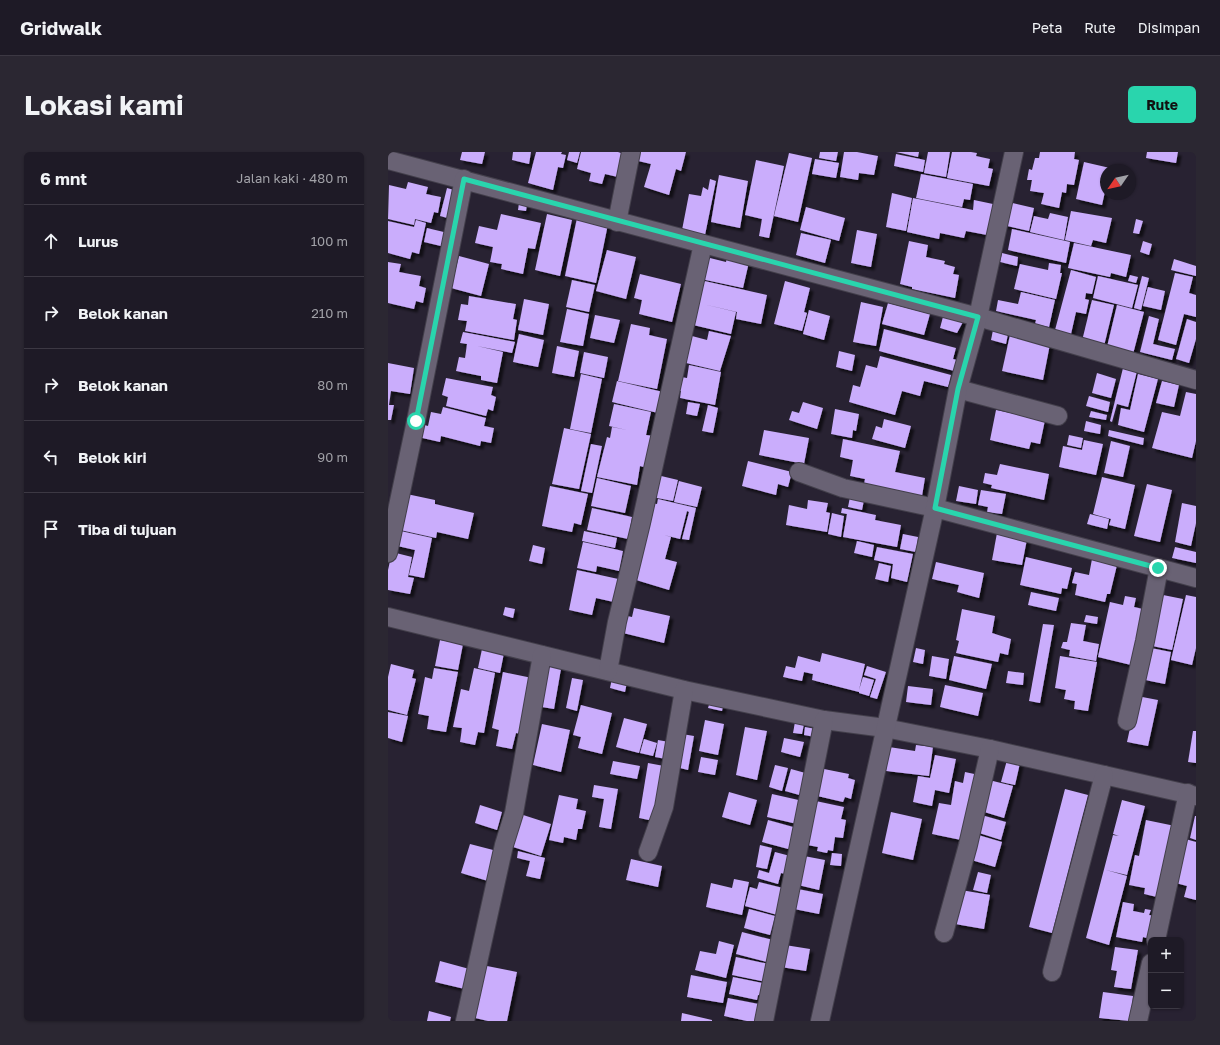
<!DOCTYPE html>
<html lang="id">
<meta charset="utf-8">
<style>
:root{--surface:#1e1a26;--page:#2b2732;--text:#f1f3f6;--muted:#a1a1a7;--line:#3c3843;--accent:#29d5ad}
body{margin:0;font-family:"Golos Text",sans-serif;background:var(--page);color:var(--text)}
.controls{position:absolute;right:12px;bottom:12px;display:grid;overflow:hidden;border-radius:6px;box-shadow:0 1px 3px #0004}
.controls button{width:36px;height:36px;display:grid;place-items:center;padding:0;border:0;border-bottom:1px solid var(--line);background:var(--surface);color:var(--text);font:20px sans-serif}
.compass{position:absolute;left:712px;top:12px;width:36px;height:36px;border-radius:50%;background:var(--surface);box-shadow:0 1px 3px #0004;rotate:236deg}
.stop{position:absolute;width:12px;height:12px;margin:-9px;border:3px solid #29d5ad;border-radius:50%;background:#fff}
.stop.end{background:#29d5ad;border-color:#fff;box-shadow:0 1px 4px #0008}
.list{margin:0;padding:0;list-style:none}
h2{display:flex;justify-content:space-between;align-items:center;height:52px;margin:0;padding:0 16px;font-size:17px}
h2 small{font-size:13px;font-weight:400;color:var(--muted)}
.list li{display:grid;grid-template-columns:26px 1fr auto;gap:12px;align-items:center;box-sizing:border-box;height:72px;padding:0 16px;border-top:1px solid var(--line)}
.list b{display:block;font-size:15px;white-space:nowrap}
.list em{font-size:13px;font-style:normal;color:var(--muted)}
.icon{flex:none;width:22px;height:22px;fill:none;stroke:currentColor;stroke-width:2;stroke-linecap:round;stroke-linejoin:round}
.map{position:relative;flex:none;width:808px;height:869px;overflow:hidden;border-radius:6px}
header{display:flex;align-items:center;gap:24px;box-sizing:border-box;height:56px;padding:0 20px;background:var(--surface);border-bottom:1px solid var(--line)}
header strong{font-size:19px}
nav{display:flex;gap:22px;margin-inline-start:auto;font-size:14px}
.intro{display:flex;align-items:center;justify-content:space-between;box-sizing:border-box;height:96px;padding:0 24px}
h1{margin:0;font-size:28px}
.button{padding:10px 18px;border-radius:6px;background:var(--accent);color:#111;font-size:14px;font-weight:700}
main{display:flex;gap:24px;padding:0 24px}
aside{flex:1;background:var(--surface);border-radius:6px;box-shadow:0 1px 3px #0004}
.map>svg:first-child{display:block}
.building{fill:#caadfc;filter:url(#shadow)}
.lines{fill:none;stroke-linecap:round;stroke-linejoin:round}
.minor-casing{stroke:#433f4b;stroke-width:20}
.minor{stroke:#696274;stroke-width:18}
.route{stroke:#29d5ad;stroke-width:5}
</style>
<header>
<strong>Gridwalk</strong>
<nav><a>Peta</a><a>Rute</a><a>Disimpan</a></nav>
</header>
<div class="intro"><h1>Lokasi kami</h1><a class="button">Rute</a></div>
<main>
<aside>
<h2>6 mnt<small>Jalan kaki · 480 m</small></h2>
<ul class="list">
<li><svg class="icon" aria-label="ahead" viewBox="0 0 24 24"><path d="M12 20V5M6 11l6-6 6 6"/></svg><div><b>Lurus</b></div><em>100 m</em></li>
<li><svg class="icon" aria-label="right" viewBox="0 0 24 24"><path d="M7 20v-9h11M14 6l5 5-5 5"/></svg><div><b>Belok kanan</b></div><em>210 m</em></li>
<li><svg class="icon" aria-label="right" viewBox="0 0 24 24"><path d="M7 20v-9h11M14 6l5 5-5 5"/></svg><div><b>Belok kanan</b></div><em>80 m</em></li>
<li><svg class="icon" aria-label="left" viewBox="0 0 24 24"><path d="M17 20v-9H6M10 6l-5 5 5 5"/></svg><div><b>Belok kiri</b></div><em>90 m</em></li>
<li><svg class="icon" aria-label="arrive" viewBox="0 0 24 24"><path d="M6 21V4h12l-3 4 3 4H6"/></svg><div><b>Tiba di tujuan</b></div></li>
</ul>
</aside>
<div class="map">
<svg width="808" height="869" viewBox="0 0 808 869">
<defs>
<filter id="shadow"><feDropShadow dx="3.5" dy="3.5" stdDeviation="1" flood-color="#0009"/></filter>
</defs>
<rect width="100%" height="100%" fill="#282232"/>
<g class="building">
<path d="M74,0H97L94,12L72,8Z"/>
<path d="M125,0H143L141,12L124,8Z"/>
<path d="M148,0H174L173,2L178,3L175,16L170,15L165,38L140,31Z"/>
<path d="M181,0H192L189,11L179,8Z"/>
<path d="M193,0H230L239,3L234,26L217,22L214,32L201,29L203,21L189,17Z"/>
<path d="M248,0H298L293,19L288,17L281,43L256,35L263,12L246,8Z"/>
<path d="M432,0H450L448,9L431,6Z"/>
<path d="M456,0H469L490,4L486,23L471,21L470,28L452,25Z"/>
<path d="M508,0H531L530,5Z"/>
<path d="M540,0H562L558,25L536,21Z"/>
<path d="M564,0H583L589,1L588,4L602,7L600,16L605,17L601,34L559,26Z"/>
<path d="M652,0H687L686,7L691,8L686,33L679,32L678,41L674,40L671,56L653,52L656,41L642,39L644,28H639L641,17L644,18L647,6H651Z"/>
<path d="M759,0H790L788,11L758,6Z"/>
<path d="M401,1L424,6L410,70L386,64Z"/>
<path d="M508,2L537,8L535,20L506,14Z"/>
<path d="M427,7L451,11L448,26L424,22Z"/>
<path d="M368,8L396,14L381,86L371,84L374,67L357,63Z"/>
<path d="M696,10L722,16V18H718V35L714,53L688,47Z"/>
<path d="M533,22L585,32L582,48L576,47L574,55L528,46Z"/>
<path d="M331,23L360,29L352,76L323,70Z"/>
<path d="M322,27L328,29L317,83L294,78L301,42L313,44L315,35L320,38Z"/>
<path d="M20,30L40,35L38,42L53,45L50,61L46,60L43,71L27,67L26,73L0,67L1,33L18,37Z"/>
<path d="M59,36L70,39L63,67L52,64Z"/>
<path d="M504,41L524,46L518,79L498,75Z"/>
<path d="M525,46L585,58L586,48L605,52L599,83L578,79L576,86L552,81L551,87L519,80Z"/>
<path d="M620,50L646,56L641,79L615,73Z"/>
<path d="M131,51L139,52L138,59L130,58Z"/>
<path d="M418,55L457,66L451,89L412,78Z"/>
<path d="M683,59L724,66L718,91L705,88L703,94L677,88Z"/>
<path d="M662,61L680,65L676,88L642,80L646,64L660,67Z"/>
<path d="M113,62L153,71L147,97L140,96L135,122L113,117L114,112L102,110L105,95L87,91L91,74L109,78Z"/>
<path d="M159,62L184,68L172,124L147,118Z"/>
<path d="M189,66L220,72L208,131L177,124Z"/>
<path d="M748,67L755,69L751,82L745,81Z"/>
<path d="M28,68L38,71L31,102L24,100L22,107L0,101V69L26,75Z"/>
<path d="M39,76L60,81L57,95L36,90Z"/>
<path d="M624,77L682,90L678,111L620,98Z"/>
<path d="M469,78L489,82L483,115L463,111Z"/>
<path d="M413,81L443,88L437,111L408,103Z"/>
<path d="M521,89L540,93L538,105L557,109L556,112L567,115L565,122L571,123L567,146L524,137V135L512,132Z"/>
<path d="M755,89L764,92L761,103L752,100Z"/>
<path d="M686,91L743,103L738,125L723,121L722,125L680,116Z"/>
<path d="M219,98L248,105L238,147L208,139Z"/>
<path d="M614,101L630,105L629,114L612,110Z"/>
<path d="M71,104L101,112L93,144L63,136Z"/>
<path d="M318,105L338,110L339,105L361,110L355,136L313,127Z"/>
<path d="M786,107L808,114V124L783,118Z"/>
<path d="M0,110L13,112L11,120L33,124L31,134L38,136L35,151L28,149L26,157L0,151Z"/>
<path d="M661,111L673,113L672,121H674L668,147L626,137L632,112L660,118Z"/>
<path d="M683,118L708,125L704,142L698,141L697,147L701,148L698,162L688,160L683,182L667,178Z"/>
<path d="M787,121L805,125L801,141L808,143V165L796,162L788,193L770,188Z"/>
<path d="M252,122L293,132L284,170L251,162L254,148L246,146Z"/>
<path d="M742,123L750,125L748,131L740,129Z"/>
<path d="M710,124L750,133L744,156L705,146Z"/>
<path d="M754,124L761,126L753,158L746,156Z"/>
<path d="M184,128L207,133L201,160L178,155Z"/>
<path d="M312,128L379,143L373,172L348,167L349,160L315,152L348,160L343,182L301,172Z"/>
<path d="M397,129L422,136L416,160L419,161L414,179L386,172Z"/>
<path d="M760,135L777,139L773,158L755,154Z"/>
<path d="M633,140L667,148L661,175L647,172L648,168L608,159L610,148L630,152Z"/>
<path d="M81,144L128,152L125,167L129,168L126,188L77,179L79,169L70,168L73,152L80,153Z"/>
<path d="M136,147L161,152L155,183L130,178Z"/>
<path d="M704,148L726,153L715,198L693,193Z"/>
<path d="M473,150L495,155L488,194L465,190Z"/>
<path d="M500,151L542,162L536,183L494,172Z"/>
<path d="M729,153L756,160L744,206L718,199Z"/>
<path d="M179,157L201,162L195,194L172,190Z"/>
<path d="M421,158L442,164L436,188L415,182Z"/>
<path d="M556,161L576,168L569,181L552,176Z"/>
<path d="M207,163L232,168L226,191L202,186Z"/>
<path d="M761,164L771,167L765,192L787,197L784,208L752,200Z"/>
<path d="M799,167L808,170V187L801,211L788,207Z"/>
<path d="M243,172L262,176L261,183L279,187L269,237L230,229Z"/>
<path d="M496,177L568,196L565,207L573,209L570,220L491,199Z"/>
<path d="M605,178L620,182L618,192L603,188Z"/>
<path d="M321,179L343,184L332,219L298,211L304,184L319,188Z"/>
<path d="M75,180L127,190L124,201L89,194L115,200L109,231L93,228V224L68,219L71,205L77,206L79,192L72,191Z"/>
<path d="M131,182L156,188L150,215L125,210Z"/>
<path d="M622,183L662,192L655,228L614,219Z"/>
<path d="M169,194L191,199L186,225L164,221Z"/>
<path d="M451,199L467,203L464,219L448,215Z"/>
<path d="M196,200L220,205L216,226L192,221Z"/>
<path d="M492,204L563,223L560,235L536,229L532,244L514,239L507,263L461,250L465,233L472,235L478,213L489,216Z"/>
<path d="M0,211L26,216L22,242L3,239L1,253H6L3,268H0Z"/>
<path d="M301,213L333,220L327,253L292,246L293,239L286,237L288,224L299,226Z"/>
<path d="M735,216L749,219L740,255L729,252L724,270L722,269Z"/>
<path d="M709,221L728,227L723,246L704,241Z"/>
<path d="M193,222L214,227L203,281L182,277Z"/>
<path d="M750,222L770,227L756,280L730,273L733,256L742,258Z"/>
<path d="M58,226L105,235L103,243L108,245L105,259L100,257L98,264L58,254L60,245L54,243Z"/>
<path d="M229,229L275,240L270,261L224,250Z"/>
<path d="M774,229L791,233L786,255L768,251Z"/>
<path d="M798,240L808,242V289L804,306L764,296L774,260L792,264Z"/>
<path d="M701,244L722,250L720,260L698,254Z"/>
<path d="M300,250L312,252L309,264L298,262Z"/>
<path d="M415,250L435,256L429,277L401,268L404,259L411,261Z"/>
<path d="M226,252L263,260L258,283L266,284L259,316L252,314L249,333L209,325L219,285L222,286L224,275L239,278L221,274Z"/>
<path d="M320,253L330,256L325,281L314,279Z"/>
<path d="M55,255L98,266L96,274L106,276L103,291L93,289L92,294L53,284L52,290L30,285L33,272L40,274L43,260L53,262Z"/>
<path d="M447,257L471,262L468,279L465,278L464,286L443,282Z"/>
<path d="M608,258L657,268L652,292L643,290L641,297L602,288Z"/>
<path d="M703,259L719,263L718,268L701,265Z"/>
<path d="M496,267L523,274L517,296L484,287L488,274L494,276Z"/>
<path d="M698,269L713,273L712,282L696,279Z"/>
<path d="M176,276L203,282L191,337L164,332Z"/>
<path d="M376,278L421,286L416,312L371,303Z"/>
<path d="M721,278L756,286L755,293L720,284Z"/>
<path d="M681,283L695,286L693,296L679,293Z"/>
<path d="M455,287L512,299L507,320L537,326L534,344L476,332L477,327L462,324L465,308L452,305Z"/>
<path d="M696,288L715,292L708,323L671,315L675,294L694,298Z"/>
<path d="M723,289L742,294L735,325L716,321Z"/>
<path d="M203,292L214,294L204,341L193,339Z"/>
<path d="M360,309L404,320L400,335L390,332L388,343L354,334Z"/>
<path d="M612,312L661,322L656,348L603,336L604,333L595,331L597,321L609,323Z"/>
<path d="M269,323L290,328L285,349L264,345Z"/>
<path d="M714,325L747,333L737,377L721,373L723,367L705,362Z"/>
<path d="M209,326L243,334L237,361L203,354Z"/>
<path d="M291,329L314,335L309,355L286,350Z"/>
<path d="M759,332L784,338L772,390L746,384Z"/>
<path d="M162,334L200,342L193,373L186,371L184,380L154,374Z"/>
<path d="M571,334L590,338L588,352L568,349Z"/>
<path d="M593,338L618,342L614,362L599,360L600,355L590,353Z"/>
<path d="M14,341L47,348V352L86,361L80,387L49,380L48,386L8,377Z"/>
<path d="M462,345L476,348L474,358L460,355Z"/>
<path d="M270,347L308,356L301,388L294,387L301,360L299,359L292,387L276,383L283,385L277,407L289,410L281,438L248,428L255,402L252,401L264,351L269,352Z"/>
<path d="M420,348L440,351L438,360L442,361L439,380L398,373L401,353L419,357Z"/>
<path d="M794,351L808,354V371L803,394L787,390Z"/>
<path d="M204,356L244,365L240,387L199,378Z"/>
<path d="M454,356L488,363L487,368L513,373L509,395L455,385L459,362L453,361Z"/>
<path d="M444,361L456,364L453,385L440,382Z"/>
<path d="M702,362L721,367L719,377L699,372Z"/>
<path d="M8,378L44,386L36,426L21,423L27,398L5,393Z"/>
<path d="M196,379L229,386L227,396L194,389Z"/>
<path d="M609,381L639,387L634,413L604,408Z"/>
<path d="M515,382L530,385L528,400L512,397Z"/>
<path d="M469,389L486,393L484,405L466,401Z"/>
<path d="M195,390L235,399L231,419L209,414L208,420L189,416Z"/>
<path d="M145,393L157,396L154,412L141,409Z"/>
<path d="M489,395L525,402L519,430L503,426L505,412L486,408Z"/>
<path d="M787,395L808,400V411L784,406Z"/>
<path d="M4,400L24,405L20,425L26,426L22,442L0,438V418Z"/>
<path d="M638,405L684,416L679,437L674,436L673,442L632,433Z"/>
<path d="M704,407L729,413L722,442H719L717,450L687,443L689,432L684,431L687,420L701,423Z"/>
<path d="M548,410L596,421L591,446L569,440L571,433L544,427Z"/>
<path d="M491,411L503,414L500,430L487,427Z"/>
<path d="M189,418L235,428L230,451L208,446L204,463L181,458Z"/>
<path d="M643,440L671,446L668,459L640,453Z"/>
<path d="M775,443L795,447L784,498L764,494Z"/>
<path d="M798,443L808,445V496L804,513L783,508Z"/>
<path d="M737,444L748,446L746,455L755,457L743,513L710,505L722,450L735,453Z"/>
<path d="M117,455L127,457L125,466L115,463Z"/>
<path d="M246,456L282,464L276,491L231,480L235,463L244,465Z"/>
<path d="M574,457L607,464L604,481L623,487L620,503L612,501L610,510L568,501L571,489L568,488Z"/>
<path d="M698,463L710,465L709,472L696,470Z"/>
<path d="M683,471L698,473L695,489L711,492L708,509L681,504L682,498L673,496L675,490H679Z"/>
<path d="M655,472L666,473L652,551L641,549Z"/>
<path d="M52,488L75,492L70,518L47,514Z"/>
<path d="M528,496L537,498L535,512L525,510Z"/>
<path d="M763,496L783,500L777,532L757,528Z"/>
<path d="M94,497L116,501L112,521L90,516Z"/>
<path d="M434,501L477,512L471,538L475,525L486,528L481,544L471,541V540L424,528L425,522L416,520L414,529L395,525L398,514L407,516L410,504L432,510Z"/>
<path d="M544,504L561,507L558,527L541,524Z"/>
<path d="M566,504L604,512L598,537L561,528Z"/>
<path d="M672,504L709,510L700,559L686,557L687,549L676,547L678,538L667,536Z"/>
<path d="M155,508L174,511L166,557L148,554Z"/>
<path d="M3,512L26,518L24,526L28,527L19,563L0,558V525Z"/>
<path d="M479,514L498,520L489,547L482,545L488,527L476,523Z"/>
<path d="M46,516L70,520L58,580L39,577L41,564L30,562L37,525L44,527Z"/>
<path d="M86,516L107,521L96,581L90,580L87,593L72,590L74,576L65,575L73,537L81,539Z"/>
<path d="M620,519L636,521L635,533L618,531Z"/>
<path d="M115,520L149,527L138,583L128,581L124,597L108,594L111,578L104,576Z"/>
<path d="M184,526L195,528L189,559L178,556Z"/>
<path d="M224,526L239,530L237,540L222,536Z"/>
<path d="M557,533L595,541L590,564L552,555Z"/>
<path d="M520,534L545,537L543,553L518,550Z"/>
<path d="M749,544L770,548L760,594L739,590Z"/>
<path d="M323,546L336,549L334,559L320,556Z"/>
<path d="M193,553L224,561L214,602L190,596L193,585L185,583Z"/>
<path d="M0,560L20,564L14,590L0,586Z"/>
<path d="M236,566L259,572L251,601L228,595Z"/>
<path d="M317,568L336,572L330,603L311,599Z"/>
<path d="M407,570L416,572L414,582L405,581Z"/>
<path d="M154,572L182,578L173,620L145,613Z"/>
<path d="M357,575L379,579L369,628L348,623Z"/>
<path d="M417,575L428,577L427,585L416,583Z"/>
<path d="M805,579H808V611L800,610Z"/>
<path d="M294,582L306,584L300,618L288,615Z"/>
<path d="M396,586L416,590L412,605L393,600Z"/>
<path d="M256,587L269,591L265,604L252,601Z"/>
<path d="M270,588L281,590L278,607L267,605Z"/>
<path d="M528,593L545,595L541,624L498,619L501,595L527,599Z"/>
<path d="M547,603L568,607L561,641L547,638L544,654L525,650L530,624L542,626Z"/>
<path d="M313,605L330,608L327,623L310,620Z"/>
<path d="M619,608L632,611L627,633L613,630Z"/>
<path d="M225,609L252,614L249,627L222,622Z"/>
<path d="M260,611L276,614L266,669L251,666Z"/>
<path d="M387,613L400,616L394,639L381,635Z"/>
<path d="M431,616L461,622L460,626L467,628L463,647L457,645L455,650L425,643Z"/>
<path d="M403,617L421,622L415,644L397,639Z"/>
<path d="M577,620L591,623L578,689L544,682L551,651L563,653L567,629L575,631Z"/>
<path d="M601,628L625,634L616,666L593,659Z"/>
<path d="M206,633L230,637L223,677L211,675L216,647L204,645Z"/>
<path d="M677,637L700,643L691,677L675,673L691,677L664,781L641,775Z"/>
<path d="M341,640L369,648L362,673L334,665Z"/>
<path d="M384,642L415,649L409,672L379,665Z"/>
<path d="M171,643L190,647L188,657L198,659L194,677H190L188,688L176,685L175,691L161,688Z"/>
<path d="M423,648L456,655L453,667L458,668L455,686L447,685L445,699L440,698L439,701L429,699L430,695L414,692Z"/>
<path d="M734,648L757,654L739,723L718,718L739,724L721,793L698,786L725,683L731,684L725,682Z"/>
<path d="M92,653L114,660L109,678L87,671Z"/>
<path d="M503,660L534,667L525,708L494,701Z"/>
<path d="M129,661L163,672L153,704L119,693Z"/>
<path d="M590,662L618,670L613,688L585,679Z"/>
<path d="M807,664H808V688L802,686Z"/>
<path d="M380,668L409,676L404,698L374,690Z"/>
<path d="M758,668L787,674L769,745L756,742L757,736L741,733L747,703L751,704Z"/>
<path d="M587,682L614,690L607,715L580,707Z"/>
<path d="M794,686L808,690V748L796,745L799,734L784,730Z"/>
<path d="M82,692L109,699L100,729L73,721Z"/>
<path d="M372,693L384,696L379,717L368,715Z"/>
<path d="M130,699L157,706L152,727L138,724L142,709L129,706Z"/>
<path d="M387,700L406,705L401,723L393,721L390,732L369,726L371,718L381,721Z"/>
<path d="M444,701L454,702L453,714L442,713Z"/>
<path d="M416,704L437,708L431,738L410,733Z"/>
<path d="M243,707L274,714L270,735L238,728Z"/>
<path d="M590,720L603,723L599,741L585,738Z"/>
<path d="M346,727L361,730L354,763L318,755L323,731L344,736Z"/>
<path d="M371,730L399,737L393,764L357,754L362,735L369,737Z"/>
<path d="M410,737L435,742L431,762L406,757Z"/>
<path d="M573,738L602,743L596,777L567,772Z"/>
<path d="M735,750L746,752L745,759L756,761L757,757L763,758L761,763L767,764L762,787L755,785L754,790L728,785Z"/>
<path d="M361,757L387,764L382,783L356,776Z"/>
<path d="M354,780L385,788L379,810L348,802Z"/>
<path d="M331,789L346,793L338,826L307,818L312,799L328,802Z"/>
<path d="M397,793L422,797L418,819L393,815Z"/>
<path d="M727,795L750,798L743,837L726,835L729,819L723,818Z"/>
<path d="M348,805L381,812L378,830L344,823Z"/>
<path d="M52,809L85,818L81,838L47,830Z"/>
<path d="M94,813L129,820L119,869H100L83,865Z"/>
<path d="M303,823L339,830L335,851L299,845Z"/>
<path d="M345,825L379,832L376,844L370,843L369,848L341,842Z"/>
<path d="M715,840L745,844L742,869L711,866Z"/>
<path d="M340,846L376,853L372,869H359L336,864Z"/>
<path d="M41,859L63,865L62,869H39Z"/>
<path d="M294,861L324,868V869H293Z"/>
</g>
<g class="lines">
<defs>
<g id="minor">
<path d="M0,8L590,165L808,228"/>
<path d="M229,70L243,0"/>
<path d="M570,237L670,264"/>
<path d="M411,320L455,336L547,356L808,426"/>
<path d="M0,401L28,269L76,27"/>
<path d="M0,465L296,538L436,568L497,576L602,597L808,644"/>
<path d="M220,519L229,470L253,371L315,92"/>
<path d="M739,569L757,489L771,416"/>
<path d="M260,700L276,655L296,538"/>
<path d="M556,781L580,693L602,597"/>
<path d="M768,788L800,641"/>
<path d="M664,820L716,623"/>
<path d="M77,869L116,693L126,661L154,503"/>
<path d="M376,869L436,568"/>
<path d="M432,869L547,356L570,237L590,165L626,0"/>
<path d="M750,869L763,811"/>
</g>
</defs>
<use href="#minor" class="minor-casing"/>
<use href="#minor" class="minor"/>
</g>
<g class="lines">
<path class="route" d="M28,269L76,27L590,165L570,237L547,356L770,416"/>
</g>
</svg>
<div class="controls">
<button>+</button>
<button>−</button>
</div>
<svg class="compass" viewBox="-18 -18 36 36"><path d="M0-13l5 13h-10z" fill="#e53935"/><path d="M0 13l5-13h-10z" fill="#a1a1a7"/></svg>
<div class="stop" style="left:28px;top:269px"></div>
<div class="stop end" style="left:770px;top:416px"></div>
</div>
</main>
